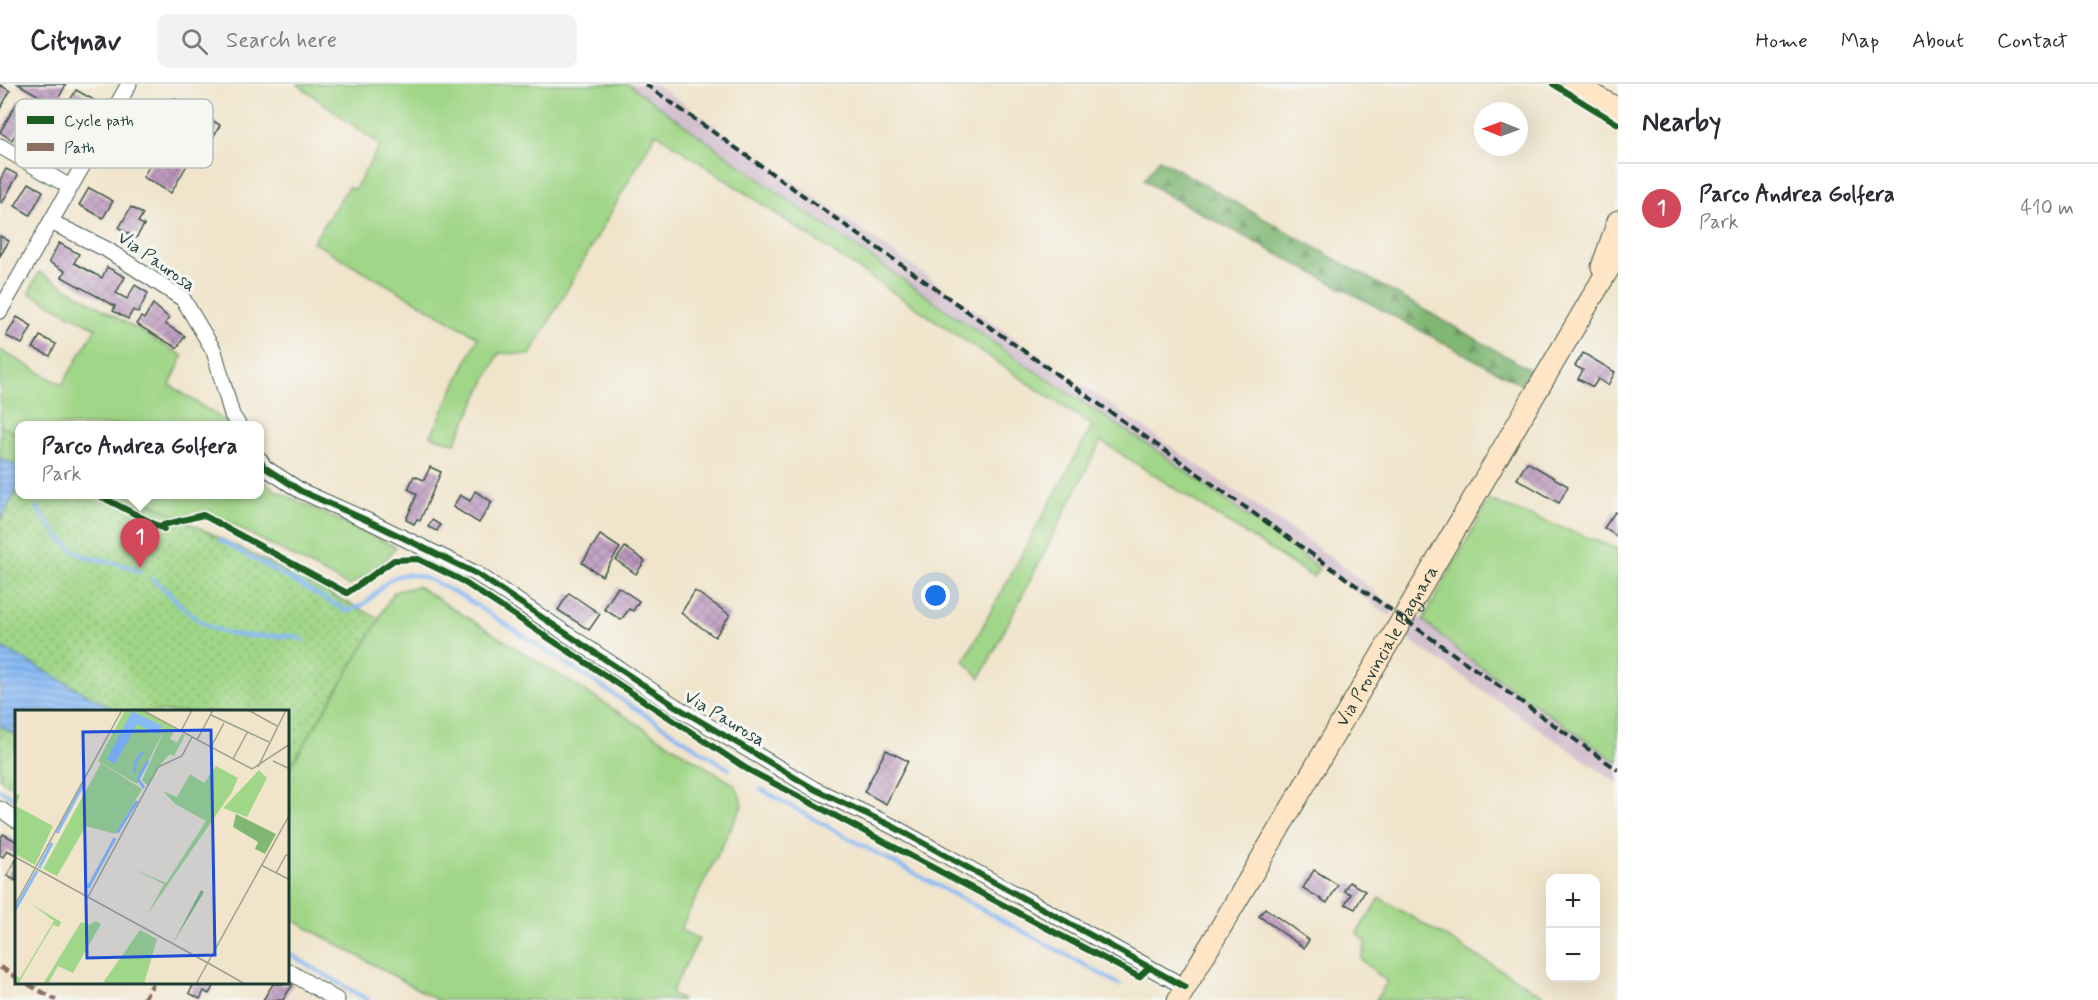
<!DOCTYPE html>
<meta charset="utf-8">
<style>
:root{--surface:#fff;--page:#f2f2f3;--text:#2b2b33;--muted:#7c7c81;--line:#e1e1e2;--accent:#d1495b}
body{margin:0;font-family:Mynerve,sans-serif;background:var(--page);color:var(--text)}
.controls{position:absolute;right:18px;bottom:18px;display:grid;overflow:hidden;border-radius:12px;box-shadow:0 6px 24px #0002}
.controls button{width:54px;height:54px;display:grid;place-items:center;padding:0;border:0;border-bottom:2px solid var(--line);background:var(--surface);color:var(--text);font:30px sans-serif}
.compass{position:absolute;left:1474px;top:18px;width:54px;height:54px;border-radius:50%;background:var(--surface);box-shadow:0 6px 24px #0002;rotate:271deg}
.you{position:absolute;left:936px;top:512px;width:21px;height:21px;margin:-15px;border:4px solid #fff;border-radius:50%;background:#1a73e8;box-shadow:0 0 0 9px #1a73e833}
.badge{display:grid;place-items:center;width:39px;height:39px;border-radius:50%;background:var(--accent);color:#fff;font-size:20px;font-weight:700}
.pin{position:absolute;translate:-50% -50px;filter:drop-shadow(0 2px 3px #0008)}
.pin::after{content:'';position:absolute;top:32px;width:21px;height:18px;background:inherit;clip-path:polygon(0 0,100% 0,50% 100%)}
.popup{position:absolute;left:15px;top:337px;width:249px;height:78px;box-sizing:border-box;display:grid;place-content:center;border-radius:12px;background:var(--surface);filter:drop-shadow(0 2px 4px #0005);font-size:20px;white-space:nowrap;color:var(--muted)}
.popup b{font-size:22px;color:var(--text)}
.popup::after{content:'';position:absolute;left:50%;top:100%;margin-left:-12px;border:12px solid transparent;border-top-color:var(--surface)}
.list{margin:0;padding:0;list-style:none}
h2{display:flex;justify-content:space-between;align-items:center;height:78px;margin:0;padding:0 24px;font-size:26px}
h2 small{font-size:20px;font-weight:400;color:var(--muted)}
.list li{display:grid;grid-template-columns:39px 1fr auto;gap:18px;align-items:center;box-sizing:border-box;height:90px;padding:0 24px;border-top:2px solid var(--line)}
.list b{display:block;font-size:22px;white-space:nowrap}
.list p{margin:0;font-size:20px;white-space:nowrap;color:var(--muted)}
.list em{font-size:20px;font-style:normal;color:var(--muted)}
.icon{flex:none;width:33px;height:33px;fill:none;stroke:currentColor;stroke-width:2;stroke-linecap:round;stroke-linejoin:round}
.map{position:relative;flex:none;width:1618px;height:916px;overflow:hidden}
header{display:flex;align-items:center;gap:36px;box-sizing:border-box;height:84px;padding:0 30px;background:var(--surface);border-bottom:2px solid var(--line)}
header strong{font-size:28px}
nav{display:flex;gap:33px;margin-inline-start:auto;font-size:21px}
.search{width:420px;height:54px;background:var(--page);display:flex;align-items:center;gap:15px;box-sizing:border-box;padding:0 21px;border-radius:12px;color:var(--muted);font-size:22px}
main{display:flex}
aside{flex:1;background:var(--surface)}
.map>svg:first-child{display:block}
.industrial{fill:#d1bdcc}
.grass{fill:#a0d687;stroke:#608a5e;stroke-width:1.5}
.forest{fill:url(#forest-firs);stroke:#507a54;stroke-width:1.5}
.park{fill:url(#park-dots);stroke:#608a5e;stroke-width:1.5}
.water{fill:url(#water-rules);stroke:#547b94;stroke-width:1.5}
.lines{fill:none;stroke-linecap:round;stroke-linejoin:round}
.stream{stroke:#88b9f4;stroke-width:4}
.building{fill:url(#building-cross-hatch)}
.street-casing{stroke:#3e564a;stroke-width:17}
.secondary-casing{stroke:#3e564a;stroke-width:23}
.street{stroke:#fff;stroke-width:15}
.secondary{stroke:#fee5c5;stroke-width:21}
.rail{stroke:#1f3d34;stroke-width:4;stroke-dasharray:9 4.5;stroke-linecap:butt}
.quiet{stroke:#8d6e63;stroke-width:4.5;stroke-dasharray:9 4.5;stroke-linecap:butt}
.cycleway-casing{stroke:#f6f6f2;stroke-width:10}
.cycleway{stroke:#1b5e20;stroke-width:6}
.labels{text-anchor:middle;stroke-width:6;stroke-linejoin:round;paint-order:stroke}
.street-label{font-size:18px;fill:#1f3d34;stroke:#f6f6f2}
.inset-river{fill:none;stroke:#88b9f4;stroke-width:3}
.inset-road{fill:none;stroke:#9ca18e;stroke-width:1.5}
.view{fill:#1d4ed8;fill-opacity:0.15;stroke:#1d4ed8;stroke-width:3}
.inset-edge{fill:none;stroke:#1f3d34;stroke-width:3}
.key{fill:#f6f6f2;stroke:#b6beb9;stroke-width:1.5}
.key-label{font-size:16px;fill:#1f3d34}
</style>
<header>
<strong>Citynav</strong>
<div class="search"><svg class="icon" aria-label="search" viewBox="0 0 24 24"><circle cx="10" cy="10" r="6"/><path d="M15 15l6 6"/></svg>Search here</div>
<nav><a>Home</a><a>Map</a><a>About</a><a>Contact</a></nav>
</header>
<main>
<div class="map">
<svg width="1618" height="916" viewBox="0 0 1618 916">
<defs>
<pattern id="forest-firs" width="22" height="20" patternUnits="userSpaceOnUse" patternTransform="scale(1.5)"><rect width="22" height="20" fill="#80b774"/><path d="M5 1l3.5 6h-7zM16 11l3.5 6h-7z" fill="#689660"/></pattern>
<pattern id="park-dots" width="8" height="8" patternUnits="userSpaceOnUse" patternTransform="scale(1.5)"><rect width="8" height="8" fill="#a0d687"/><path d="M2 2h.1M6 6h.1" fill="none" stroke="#82af6f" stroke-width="1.8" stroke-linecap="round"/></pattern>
<pattern id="water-rules" width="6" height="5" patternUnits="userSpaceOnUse" patternTransform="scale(1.5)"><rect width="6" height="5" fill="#88b9f4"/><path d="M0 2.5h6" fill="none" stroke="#6f98c6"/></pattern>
<pattern id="building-cross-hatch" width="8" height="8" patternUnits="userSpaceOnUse" patternTransform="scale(1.5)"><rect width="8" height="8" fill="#bb96be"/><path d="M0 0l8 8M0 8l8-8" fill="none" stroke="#977c9b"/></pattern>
</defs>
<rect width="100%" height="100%" fill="#f6f6f2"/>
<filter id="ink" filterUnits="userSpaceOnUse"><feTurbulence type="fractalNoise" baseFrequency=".0167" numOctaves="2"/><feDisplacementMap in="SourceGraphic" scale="12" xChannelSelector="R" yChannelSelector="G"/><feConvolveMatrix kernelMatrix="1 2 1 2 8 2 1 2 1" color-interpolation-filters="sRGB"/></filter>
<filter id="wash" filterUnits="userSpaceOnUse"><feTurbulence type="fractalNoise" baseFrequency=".008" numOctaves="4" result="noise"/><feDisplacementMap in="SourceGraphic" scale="24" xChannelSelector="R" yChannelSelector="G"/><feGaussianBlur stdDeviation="1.35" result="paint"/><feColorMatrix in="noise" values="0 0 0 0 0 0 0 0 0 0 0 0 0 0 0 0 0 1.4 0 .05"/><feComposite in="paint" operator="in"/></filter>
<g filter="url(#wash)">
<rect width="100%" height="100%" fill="#f0e4ca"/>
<g class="industrial">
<path d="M628,0H656L1021,259L1338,478L1395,525L1390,532L1156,366L1024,280L773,105Z"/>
<path d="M1411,531L1423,536L1464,571L1618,678V699L1402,551Z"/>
</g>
<g class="grass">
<path d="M297,0H628L773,105L1024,280L1156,366L1319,484L1313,493L1101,357L980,594L964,577L1092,342L656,49L530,271L499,269L455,359L431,352L478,253L313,158L348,103L355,105L380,61Z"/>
<path d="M39,188L183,272L170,301L231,341L20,342V352L0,342V266L62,301L96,244L29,209Z"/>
<path d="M260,394L275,406L396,463L378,484L349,502L209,428L178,433L135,411L260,410Z"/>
<path d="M1489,416L1618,465V678L1464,571L1423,536Z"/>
<path d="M417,502L735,701L743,720L680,846L699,855L671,909L682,916H437L288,833V687L394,508Z"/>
<path d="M1380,814L1551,916H1376L1387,898L1361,875L1366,858L1357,849Z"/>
</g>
<path class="forest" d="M1159,75L1529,285L1524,302L1169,112L1144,96Z"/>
<path class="park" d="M0,342L20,352V410L135,411L380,535L288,687V628H16V704L0,695Z"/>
<g class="water">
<path d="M0,373L20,384V401L0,437Z"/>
<path d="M0,562L119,628H16V651L0,642Z"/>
</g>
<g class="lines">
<g class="stream">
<path d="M36,423C50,441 67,469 90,474C108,478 123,478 140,488"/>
<path d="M220,456L347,527C372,519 370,513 387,498C410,478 443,503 465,514L729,685"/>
<path d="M152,495C168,505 178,521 193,532C223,557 259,552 295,552L303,556"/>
<path d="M761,705C879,774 1002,833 1120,901"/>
<path d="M0,706L16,715"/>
<path d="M288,869L368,916"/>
</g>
</g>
<g id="blocks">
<g class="building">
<path d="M18,0H66L55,21Z"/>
<path d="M0,1L10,7L0,25Z"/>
<path d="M76,6L94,16L81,39L63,29Z"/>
<path d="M27,12L35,17L33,20L45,27L39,37L28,30L12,56L0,48L18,17L23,19Z"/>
<path d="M174,14L220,41L211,57L165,29Z"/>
<path d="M38,40L56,50L58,45L73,53L61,76L28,59Z"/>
<path d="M163,58L191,74L171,109L143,93Z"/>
<path d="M6,85L18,91L2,119L0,117V96Z"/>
<path d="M29,99L43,107L30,131L15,122Z"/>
<path d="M89,104L113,117L103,134L79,121Z"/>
<path d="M131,123L143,130L138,138L144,141L136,154L119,144Z"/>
<path d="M0,152L9,157L0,172Z"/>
<path d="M59,159L79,170L74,179L102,194L107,183L125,193L116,209L127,215L135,201L148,209L138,229L133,226L128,235L113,227L115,222L62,193L65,187L49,178Z"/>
<path d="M153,220L169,234L165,240L185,252L177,264L136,240L141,233L144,235Z"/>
<path d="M17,233L32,242L22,260L6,252Z"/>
<path d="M40,252L56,260L50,272L33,264Z"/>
<path d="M1583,269L1615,288L1608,301L1598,295L1593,303L1578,295L1583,286L1575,282Z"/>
<path d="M1527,378L1568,402L1559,419L1517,395Z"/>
<path d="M430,383L441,388L420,437L417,435L414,440L406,436L417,410L408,405L414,392L424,396Z"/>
<path d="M475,407L492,418L479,439L453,423L460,411L470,417Z"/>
<path d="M1615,428L1618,430V453L1604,444Z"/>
<path d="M432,436L440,441L437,447L428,443Z"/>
<path d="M600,451L620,464L602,492L582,479Z"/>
<path d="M625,463L645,477L636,490L616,476Z"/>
<path d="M618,503L639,517L633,527L629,525L621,536L604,525Z"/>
<path d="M695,507L730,531L715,553L681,529Z"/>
<path d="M569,509L600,530L589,546L558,526Z"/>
<path d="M886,666L908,677L886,720L864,708Z"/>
<path d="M3,750L16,757V771L7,766L3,773L0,771V756Z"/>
<path d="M16,775V797L7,792Z"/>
<path d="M1314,786L1338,801L1327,819L1303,804Z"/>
<path d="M1349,798L1365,807L1355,825L1345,820L1351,810L1344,807Z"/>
<path d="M1265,824L1309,856L1304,864L1259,832Z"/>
<path d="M288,897L293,900L283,916H263L273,900H288Z"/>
<path d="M188,900H215L209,910L204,907L200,915L189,909L193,902Z"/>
</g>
</g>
</g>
<g filter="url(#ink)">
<use href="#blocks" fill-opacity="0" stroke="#3e564a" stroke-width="1.5"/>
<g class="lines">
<defs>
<g id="street">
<path d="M0,62L70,103"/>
<path d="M51,138L106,165L183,215L214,267L232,331L239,342"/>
<path d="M0,227L129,0"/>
<path d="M260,376L264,383L301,407L375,440L477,490L675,622L814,705L892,742L1185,903"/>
<path d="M0,725L16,736"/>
<path d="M288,887L337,916"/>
</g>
<g id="secondary">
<path d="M1574,0L1618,25"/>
<path d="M1602,183L1618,137"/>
<path id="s1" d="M1178,916L1618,169"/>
</g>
</defs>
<use href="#street" class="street-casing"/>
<use href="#secondary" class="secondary-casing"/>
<use href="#street" class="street"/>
<use href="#secondary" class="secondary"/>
<path class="rail" d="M645,0L1618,686"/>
<g class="quiet">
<path d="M0,883L16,893"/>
<path d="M28,900L56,916"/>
<path d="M143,916L153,900"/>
</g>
<defs>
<g id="cycleway">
<path d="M1553,0L1618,40"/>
<path d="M260,376L264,383L301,407L375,440L477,490L675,622L814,705L892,742L1185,903"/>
<path d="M96,410L164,445"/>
<path d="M159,442L203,431L347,509L394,476L418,475L459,495L747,685L1139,893L1150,883"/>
</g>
</defs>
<use href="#cycleway" class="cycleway-casing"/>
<use href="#cycleway" class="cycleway"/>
</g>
</g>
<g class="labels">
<g class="street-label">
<text transform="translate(157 177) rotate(35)" y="6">Via Paurosa</text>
<text dy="6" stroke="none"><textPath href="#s1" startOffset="411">Via Provinciale Bagnara</textPath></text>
<text transform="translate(725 634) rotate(31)" y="6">Via Paurosa</text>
</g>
</g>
<g transform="translate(15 626)">
<rect width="274" height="274" fill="#f0e4ca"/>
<path d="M152,14L160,19L155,29L162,33L167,24L170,25L159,46L155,44L146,54L133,76L127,70ZM86,53L127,79L100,124L71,116L42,166L28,159ZM201,56L223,68L217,82L132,205L149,174L116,158L151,173L191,111L160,94L148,81L162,87L175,64L189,73ZM244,60L252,68L232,107L208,98ZM0,83L5,85L1,96L38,116L20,155L0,144ZM15,193L46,212L44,217L38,215L3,274H1L0,265L5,268L39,211ZM81,211L86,214L58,263L43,256L33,274H28L66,212L74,215ZM125,220L142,229L129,274H87Z" fill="#a0d687"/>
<path d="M221,104L261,124L250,144L240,139L243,132L218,117ZM186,180L189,182L158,233Z" fill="#80b774"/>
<path d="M110,0H126L152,14L122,74L83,51Z" fill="#a0d687"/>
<path d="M117,1L147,16L142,24L122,14L100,54L92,49Z" fill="#88b9f4"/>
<path class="inset-river" d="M119,63L121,51L128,42M129,78L123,69L133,51M42,123L68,75M102,123L122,91M24,158L37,133M73,178L100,128M0,200L22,161"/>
<path class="inset-road" d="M127,0L237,59L275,34M233,0L262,16M196,5L254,32M166,21L177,0M182,30L198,0M196,37L209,13M218,49L233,21M258,51L275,59M243,57L271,0M0,147L193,253M246,155L275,170M261,163L271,145L275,146M73,187L143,57L167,46L177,27M0,195L107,0M193,253L230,274M181,274L275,104"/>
<path class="view" d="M196,20L200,245L72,248L68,22Z"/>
<rect width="274" height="274" class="inset-edge"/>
</g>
<rect x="15" y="15" width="198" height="69" rx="9" class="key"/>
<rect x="27" y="32" width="27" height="8" fill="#1b5e20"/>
<rect x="27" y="59" width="27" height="8" fill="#8d6e63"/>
<g class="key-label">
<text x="64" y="42">Cycle path</text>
<text x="64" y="69">Path</text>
</g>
</svg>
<div class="controls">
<button>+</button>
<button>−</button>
</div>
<svg class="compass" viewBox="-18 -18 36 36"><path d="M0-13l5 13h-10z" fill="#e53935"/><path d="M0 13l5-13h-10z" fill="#7c7c81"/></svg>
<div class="you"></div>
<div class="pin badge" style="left:140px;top:484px">1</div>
<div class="popup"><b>Parco Andrea Golfera</b>Park</div>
</div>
<aside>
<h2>Nearby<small></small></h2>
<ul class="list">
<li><span class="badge">1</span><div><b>Parco Andrea Golfera</b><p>Park</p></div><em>410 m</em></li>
</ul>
</aside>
</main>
